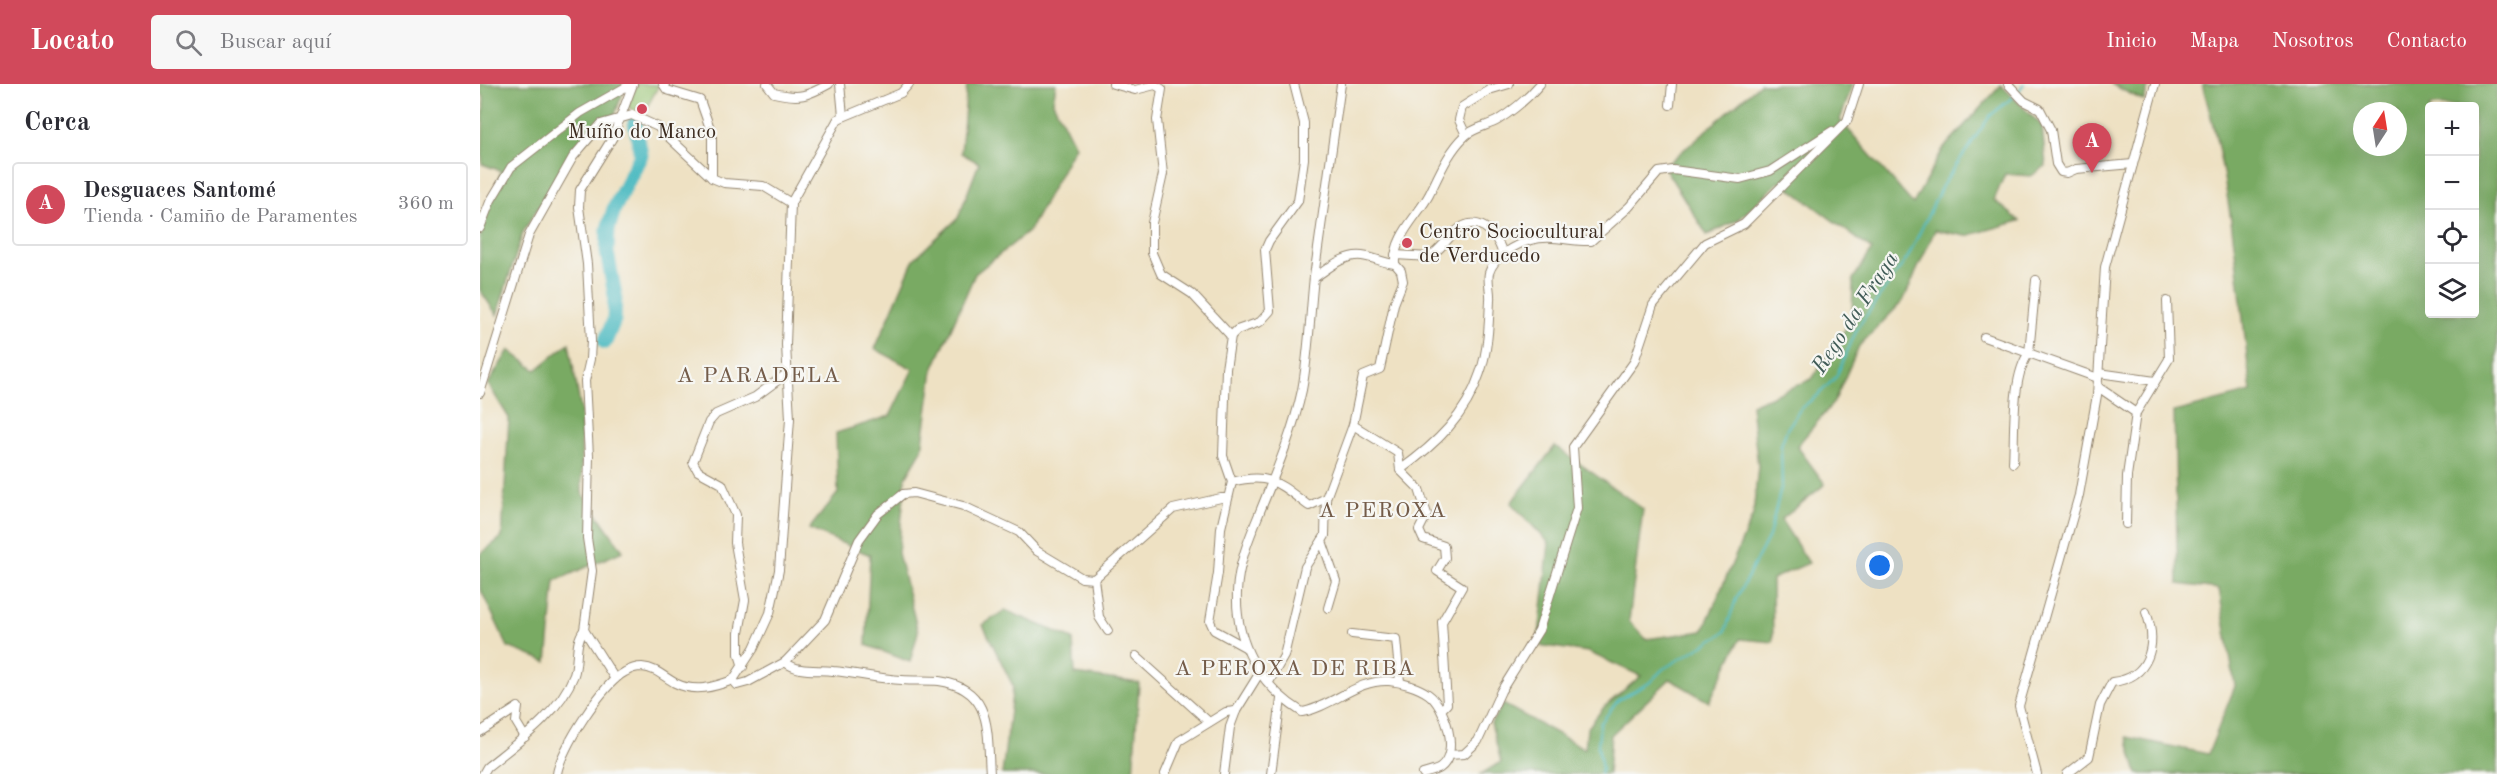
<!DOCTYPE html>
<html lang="es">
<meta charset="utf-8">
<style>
:root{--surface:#fff;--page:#f7f7f7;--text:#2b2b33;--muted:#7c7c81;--line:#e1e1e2;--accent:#d1495b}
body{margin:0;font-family:"Old Standard TT",serif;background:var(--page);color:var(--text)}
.controls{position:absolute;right:18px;top:18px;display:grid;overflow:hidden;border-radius:6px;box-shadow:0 6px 24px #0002}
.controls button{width:54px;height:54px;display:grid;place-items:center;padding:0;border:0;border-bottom:2px solid var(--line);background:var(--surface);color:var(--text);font:30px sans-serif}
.compass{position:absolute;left:1873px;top:18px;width:54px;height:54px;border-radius:50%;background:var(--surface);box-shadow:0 6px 24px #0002;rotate:12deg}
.you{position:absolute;left:1400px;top:482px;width:21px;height:21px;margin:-15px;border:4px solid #fff;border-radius:50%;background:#1a73e8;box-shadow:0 0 0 9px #1a73e833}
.badge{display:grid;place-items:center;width:39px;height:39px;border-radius:50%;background:var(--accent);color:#fff;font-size:20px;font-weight:700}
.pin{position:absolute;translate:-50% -50px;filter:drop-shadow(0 2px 3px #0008)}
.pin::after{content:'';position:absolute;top:32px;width:21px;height:18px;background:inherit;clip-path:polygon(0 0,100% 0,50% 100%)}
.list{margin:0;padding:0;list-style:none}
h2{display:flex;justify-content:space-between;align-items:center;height:78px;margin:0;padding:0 24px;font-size:26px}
h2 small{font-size:20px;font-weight:400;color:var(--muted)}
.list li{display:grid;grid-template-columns:39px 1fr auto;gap:18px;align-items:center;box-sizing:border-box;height:84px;margin:0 12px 12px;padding:0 12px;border:2px solid var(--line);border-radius:6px}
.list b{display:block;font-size:22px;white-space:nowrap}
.list p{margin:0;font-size:20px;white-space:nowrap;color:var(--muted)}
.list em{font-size:20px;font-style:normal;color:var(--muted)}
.icon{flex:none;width:33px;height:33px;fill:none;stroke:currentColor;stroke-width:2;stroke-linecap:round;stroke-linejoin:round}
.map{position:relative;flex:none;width:2017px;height:690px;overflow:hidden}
header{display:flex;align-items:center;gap:36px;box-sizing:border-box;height:84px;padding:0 30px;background:var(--accent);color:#fff}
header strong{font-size:28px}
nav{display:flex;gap:33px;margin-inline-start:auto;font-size:21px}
.search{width:420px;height:54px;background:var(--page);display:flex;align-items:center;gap:15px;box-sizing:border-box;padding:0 21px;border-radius:6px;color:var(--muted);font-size:22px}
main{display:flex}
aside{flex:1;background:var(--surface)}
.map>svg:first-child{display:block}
.green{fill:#97c472;stroke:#697748;stroke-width:1.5}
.forest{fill:#79aa64;stroke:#5a6a41;stroke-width:1.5;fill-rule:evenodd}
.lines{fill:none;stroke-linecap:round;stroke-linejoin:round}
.stream{stroke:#4cbac1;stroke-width:2}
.river{stroke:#4cbac1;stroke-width:15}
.minor-casing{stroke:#948670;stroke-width:10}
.minor{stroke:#fff;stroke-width:8}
.poi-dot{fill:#d1495b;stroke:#f6f6f2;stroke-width:2}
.labels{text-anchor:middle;stroke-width:4.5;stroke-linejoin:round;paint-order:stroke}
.poi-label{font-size:21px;fill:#3b2a1e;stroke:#f6f6f2}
.water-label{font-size:22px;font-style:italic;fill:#415c57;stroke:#f6f6f2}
.neighbourhood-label{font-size:22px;letter-spacing:1.5px;fill:#745c49;stroke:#f6f6f2}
</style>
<header>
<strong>Locato</strong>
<div class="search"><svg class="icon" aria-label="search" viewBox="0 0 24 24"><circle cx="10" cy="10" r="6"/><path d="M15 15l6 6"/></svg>Buscar aquí</div>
<nav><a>Inicio</a><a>Mapa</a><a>Nosotros</a><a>Contacto</a></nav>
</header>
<main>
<aside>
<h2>Cerca<small></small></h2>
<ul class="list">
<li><span class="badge">A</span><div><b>Desguaces Santomé</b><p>Tienda · Camiño de Paramentes</p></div><em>360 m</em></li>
</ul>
</aside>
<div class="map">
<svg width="2017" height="690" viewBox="0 0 2017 690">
<rect width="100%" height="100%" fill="#f6f6f2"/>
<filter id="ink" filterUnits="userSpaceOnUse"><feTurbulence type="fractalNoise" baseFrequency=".0167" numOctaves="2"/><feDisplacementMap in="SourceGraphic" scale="12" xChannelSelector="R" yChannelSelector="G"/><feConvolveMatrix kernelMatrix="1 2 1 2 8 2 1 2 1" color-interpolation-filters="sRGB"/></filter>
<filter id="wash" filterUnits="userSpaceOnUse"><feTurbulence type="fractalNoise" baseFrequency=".008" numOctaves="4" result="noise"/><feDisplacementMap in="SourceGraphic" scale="24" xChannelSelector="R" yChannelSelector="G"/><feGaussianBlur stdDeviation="1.35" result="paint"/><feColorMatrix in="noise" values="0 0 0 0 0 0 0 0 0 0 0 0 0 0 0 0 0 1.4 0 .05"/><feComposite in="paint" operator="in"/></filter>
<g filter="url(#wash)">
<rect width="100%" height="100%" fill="#eee1c3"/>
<path class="green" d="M157,0L179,1L167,23L158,22L157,28L147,22Z"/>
<g class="forest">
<path d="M0,0H146L135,30L92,69L43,148L17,231L0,206V154L21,87L2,80L4,13L0,8Z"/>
<path d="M487,0H576L573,18L595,62L549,147L495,190L453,286L442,366L426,393L418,469L438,548L430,578L386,561L390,471L329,445L358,409L356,349L410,332L433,285L395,265L434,175L478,134L499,79L481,69Z"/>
<path d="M1280,0H1373L1360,36L1433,120L1463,65L1521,1L1562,42L1566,82L1551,92L1525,90L1514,116L1540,137L1486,152L1455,146L1423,217L1379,262L1354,318L1317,362L1345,400L1301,436L1329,479L1292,495L1293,558L1260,555L1229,618L1190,595L1131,651L1128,690H1001L1021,678L1011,639L1023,620L1105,665L1107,645L1124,623L1161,592L1108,568L1058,561L1069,459L1031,419L1075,362L1163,425L1149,537L1166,555L1223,547L1273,431L1278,382L1271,321L1332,295L1372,235L1373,195L1392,166L1300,97L1258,136L1227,151L1184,83Z"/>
<path d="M1631,0H1669L1664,17Z"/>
<path d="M1722,0H2017V690H1657L1647,653L1728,670L1755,602L1739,505L1698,500L1694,328L1771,308C1759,205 1752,100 1722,0ZM1950,22H1994V230H1950ZM1882,27H1918V63H1882Z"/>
<path d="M89,259L101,326L102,409L143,467L75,497L67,578L28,563L0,504V470L22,453L29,334L8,300L29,266L56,286Z"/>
<path d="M525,526L593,555L595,590L659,599L653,690H522L533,602L503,541Z"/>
</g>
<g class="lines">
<g class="stream">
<path d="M1539,7L1544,0"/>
<path d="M1120,690L1122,685L1118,662L1120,640L1138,616L1169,599L1183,585L1245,548L1256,515L1289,452L1302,400L1301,361L1307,345L1321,324L1337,312L1356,293L1378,243L1428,173L1462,102L1510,32L1534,12"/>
</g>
<path class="river" d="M125,258L134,236L135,211L127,168L128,145L134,125L161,71L155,38"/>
</g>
</g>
<g filter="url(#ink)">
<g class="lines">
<defs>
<g id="minor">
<path d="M183,0L187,6L220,16L232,50V94"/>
<path d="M287,0L294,9C320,15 327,12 349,0"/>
<path d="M360,0L363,32"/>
<path d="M633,0L655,6L675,1L682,5L677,36L683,90L672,139V169L681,190L712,210L751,252"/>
<path d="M861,0C852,64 843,129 834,193C830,230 829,269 822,306C813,348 795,390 779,430C769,454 758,481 757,508C755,559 780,602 822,628C852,623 877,595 909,597C921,598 938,603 948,610C965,622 981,669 960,684C956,687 948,688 943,690"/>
<path d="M1528,0L1544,17L1560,25L1571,46L1576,80L1581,88L1587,89L1596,85L1653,80"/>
<path d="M1190,21L1192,0"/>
<path d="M986,51L979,36L982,23L1009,6L1029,0"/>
<path d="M0,144L10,118L31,83L100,29L151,0"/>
<path d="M915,171L950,173C960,165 966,157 974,149C996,127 1016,148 1023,170"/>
<path d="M834,194C849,184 864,170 882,172C893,173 903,179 915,180"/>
<path d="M1504,253L1618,294"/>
<path d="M1619,289L1675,297"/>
<path d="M1618,303L1656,329L1647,392L1646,440"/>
<path d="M0,309L49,151L93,73L121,40L152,31L178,43L232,94L244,99L283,102L311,119L358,35L421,9L429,0"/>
<path d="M1656,329L1689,275L1687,217"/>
<path d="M873,341L918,369L920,386L939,405L947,430L939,446L943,455L964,462L965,474L957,487L982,503L962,538L967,620L962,625"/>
<path d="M1533,379C1535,349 1531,293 1549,269L1556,196"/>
<path d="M920,386C956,360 986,332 1000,289C1008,267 1009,239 1010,216C1011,208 1007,197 1009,189C1014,172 1036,160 1051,156C1071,150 1091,158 1111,157L1149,123L1179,88L1193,86L1260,95L1290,87L1352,47"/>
<path d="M752,398C791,388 799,400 829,422L846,414"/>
<path d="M842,457L856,497L848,524"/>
<path d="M614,495L619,533L628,547"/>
<path d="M872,550L916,555L920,598"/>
<path d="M765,563L734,546L730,537L738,489L741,444L752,398L743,372L746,285L751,252L757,246L780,238L790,227L785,166L789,157L818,117L824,75V39L814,0"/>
<path d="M656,572L729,638"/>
<path d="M305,578L345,536L379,456L398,430L423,410L434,409L483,422L539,448L557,467L602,494L614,495L693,425L741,414H747"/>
<path d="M263,583L259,570V549L265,516L255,459L256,431L242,400L218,387L213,378L229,338L236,330L275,313L309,288"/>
<path d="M135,595L104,546L112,487L107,454L109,372L105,297L110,275L111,257L107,180L99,123L100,106L133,53L153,0"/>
<path d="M253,596L257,601L268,598L305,578C318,589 336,585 353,587C376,589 399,595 422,596C434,597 447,596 459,597C513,605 507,647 510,690"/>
<path d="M789,598L804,572L825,483L845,452L846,414L873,341L883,292L900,285L914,220L923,197L921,187L915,180C913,153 937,133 949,111C959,91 968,68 985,52C993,44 1008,42 1018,36C1034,26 1048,14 1060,0"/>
<path d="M0,648L38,623L36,638L45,653"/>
<path d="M969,671L984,670L998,657L1021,607L1059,546L1097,424L1093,363L1154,278L1173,221L1225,159L1264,140L1367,37L1379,0"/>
<path d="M3,690L7,683C38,658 79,630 94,591C99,576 94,559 104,546"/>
<path d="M77,690C80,666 123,599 145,588C150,585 157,583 162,583C176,584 184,593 195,599C215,609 234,603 253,596L274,564L290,529L299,486L310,335L306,261L311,119"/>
<path d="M685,690L699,657L746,628L756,627"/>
<path d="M744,690L750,643L756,627L779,590"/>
<path d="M791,690L801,615"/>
<path d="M1557,690L1539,622L1599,411L1617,311L1625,183L1675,0"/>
<path d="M1587,690L1609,673L1620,621L1632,598C1670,594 1678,560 1666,528"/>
</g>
</defs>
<use href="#minor" class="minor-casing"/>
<use href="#minor" class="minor"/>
</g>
</g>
<g class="poi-dot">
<circle cx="162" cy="25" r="6"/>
<circle cx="927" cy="159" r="6"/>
</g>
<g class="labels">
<g class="poi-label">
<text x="162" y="54">Muíño do Manco</text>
<text x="939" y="154" text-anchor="start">Centro Sociocultural<tspan x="939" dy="24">de Verducedo</tspan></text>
</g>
<g class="water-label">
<text transform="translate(1374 228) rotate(-57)" y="8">Rego da Fraga</text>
</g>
<g class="neighbourhood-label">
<text x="279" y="298">A PARADELA</text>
<text x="903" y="433">A PEROXA</text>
<text x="815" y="591">A PEROXA DE RIBA</text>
</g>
</g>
</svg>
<div class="controls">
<button>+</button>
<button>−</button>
<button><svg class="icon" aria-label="locate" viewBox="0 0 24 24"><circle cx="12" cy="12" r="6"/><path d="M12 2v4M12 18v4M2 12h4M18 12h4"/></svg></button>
<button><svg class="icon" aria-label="layers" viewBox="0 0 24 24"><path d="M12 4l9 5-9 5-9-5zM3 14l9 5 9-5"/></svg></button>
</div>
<svg class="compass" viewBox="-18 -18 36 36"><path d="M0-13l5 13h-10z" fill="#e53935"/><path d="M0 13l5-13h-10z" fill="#7c7c81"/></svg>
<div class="you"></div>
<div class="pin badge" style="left:1612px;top:89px">A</div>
</div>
</main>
